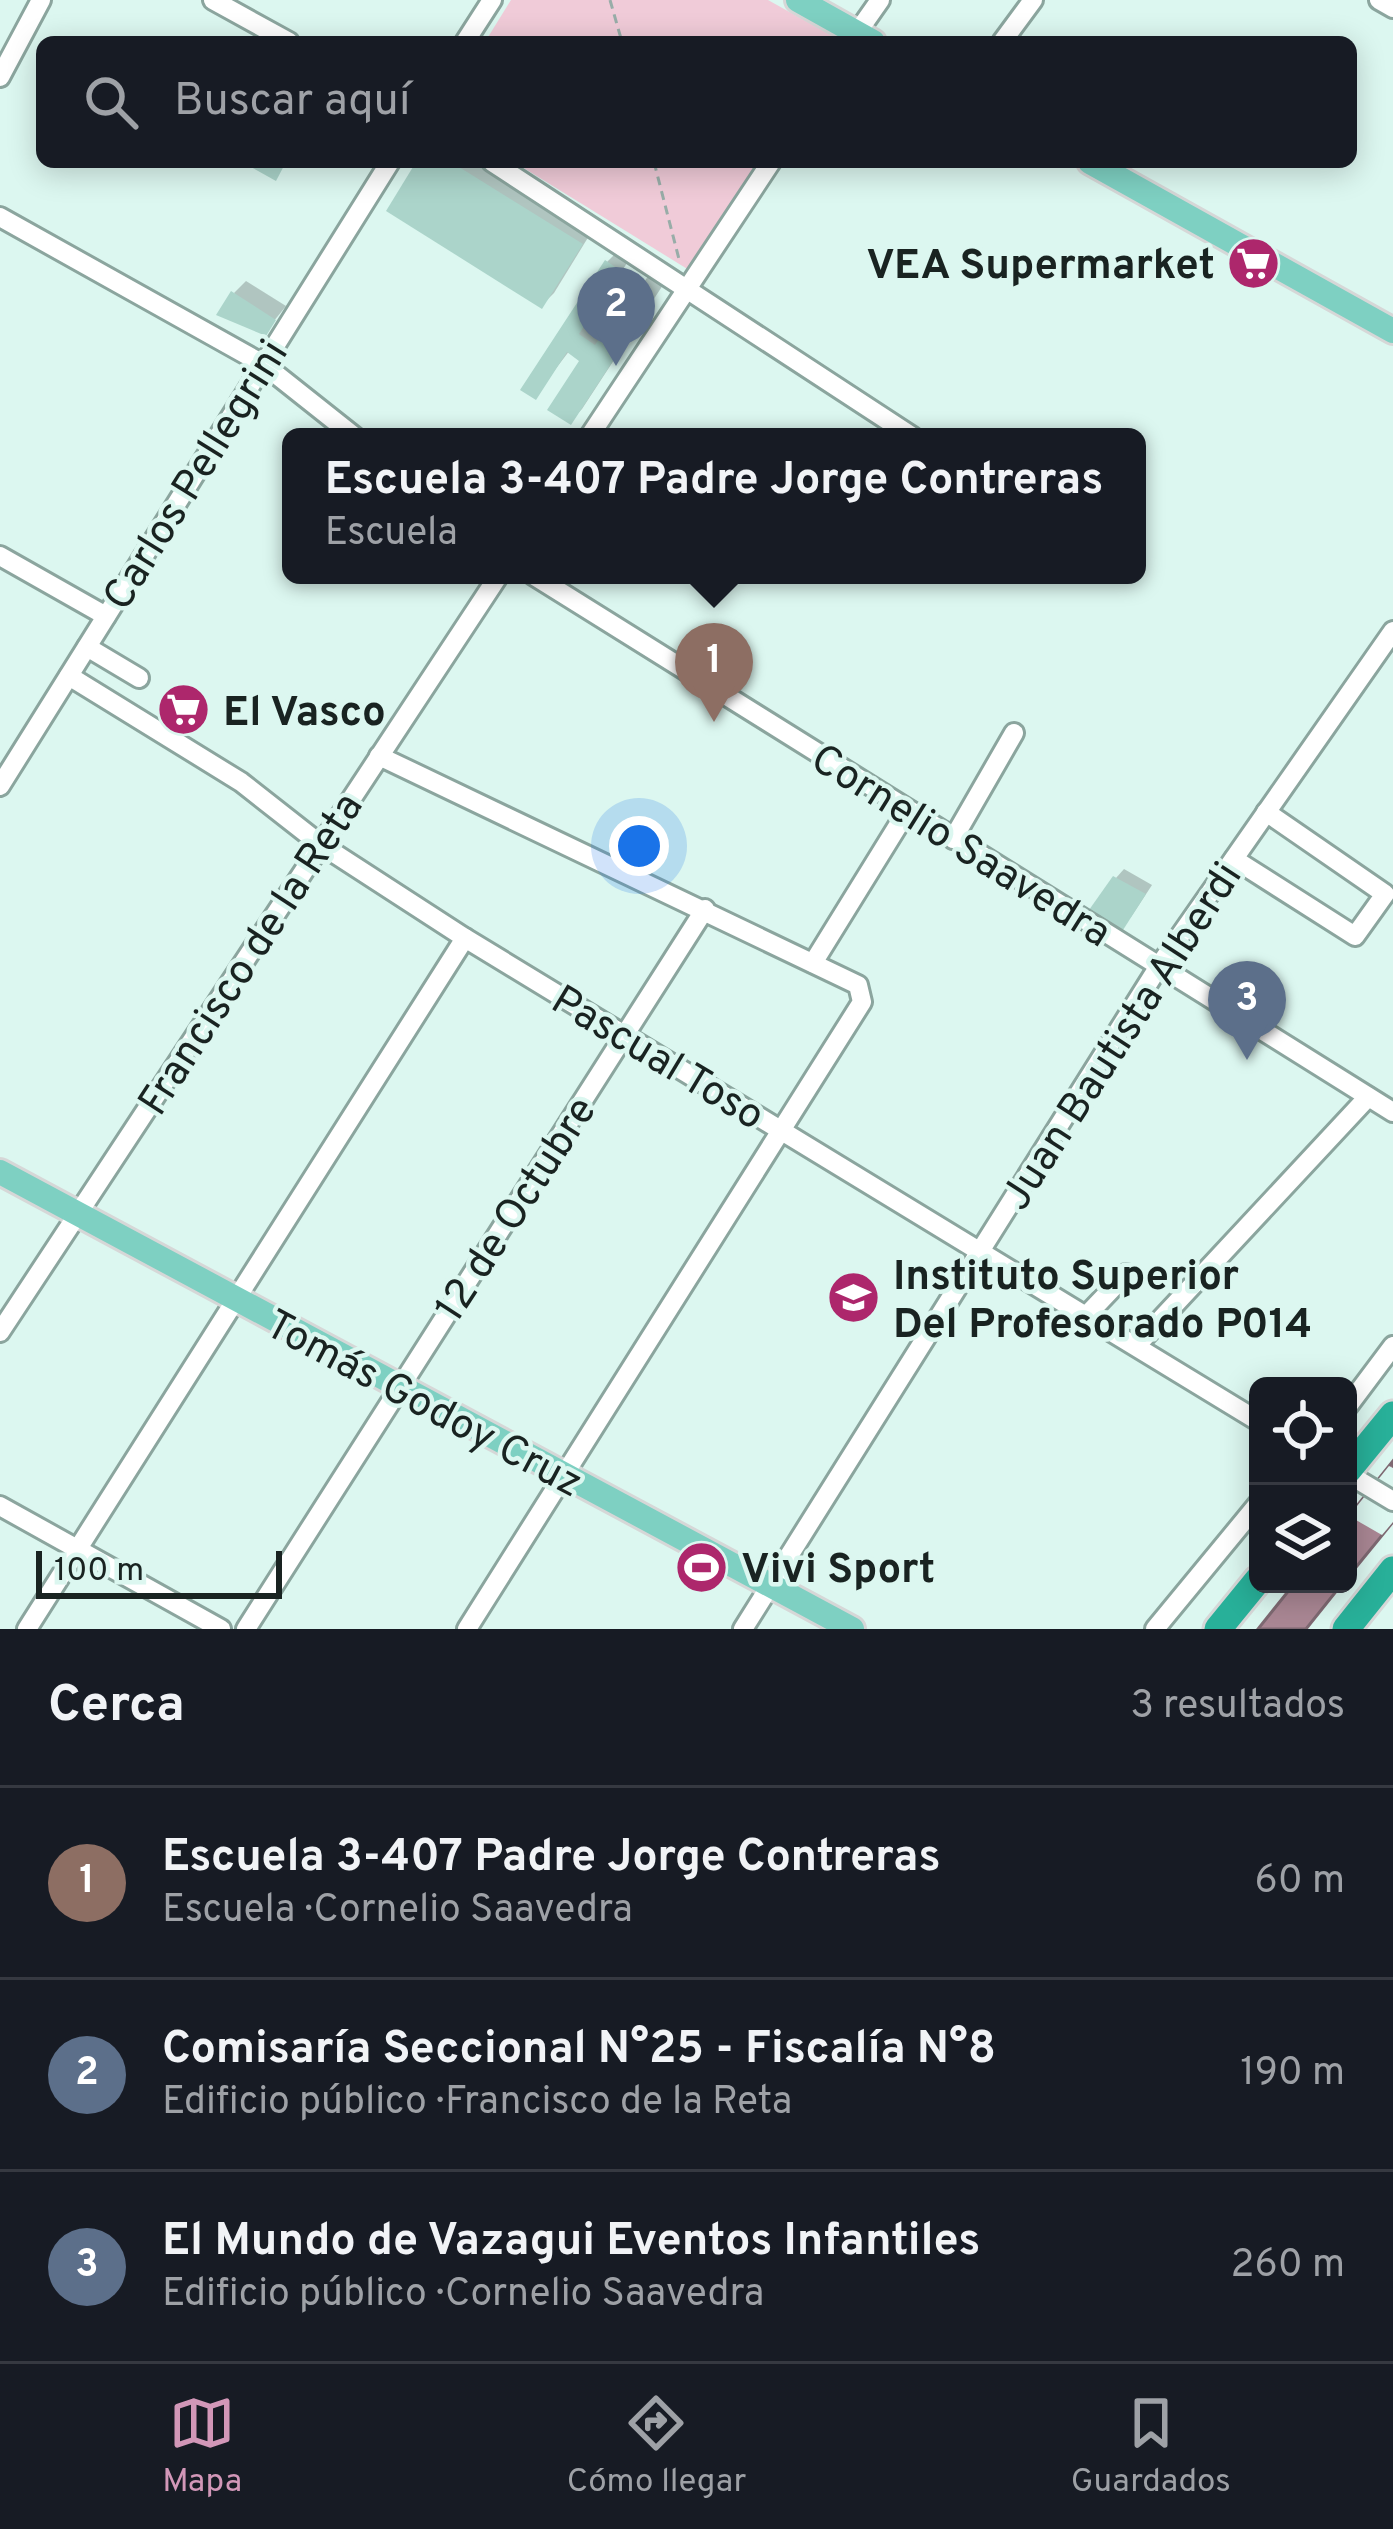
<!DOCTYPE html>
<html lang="es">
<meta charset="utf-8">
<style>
:root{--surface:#171b24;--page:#20242c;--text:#f1f3f6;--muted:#9ea1a6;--line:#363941;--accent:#d297b8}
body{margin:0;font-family:Overpass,sans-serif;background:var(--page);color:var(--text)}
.controls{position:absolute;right:36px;bottom:36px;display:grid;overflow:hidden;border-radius:18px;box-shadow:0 6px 30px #0003}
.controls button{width:108px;height:108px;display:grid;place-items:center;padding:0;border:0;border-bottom:3px solid var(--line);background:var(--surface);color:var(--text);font:60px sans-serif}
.scale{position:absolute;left:36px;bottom:30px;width:246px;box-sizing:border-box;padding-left:12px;border:6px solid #192321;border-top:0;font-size:33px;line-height:42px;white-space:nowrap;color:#192321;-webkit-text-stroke:9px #dcf7f0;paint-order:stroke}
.you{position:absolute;left:639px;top:846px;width:42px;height:42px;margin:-30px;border:9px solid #fff;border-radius:50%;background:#1a73e8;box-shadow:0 0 0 18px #1a73e833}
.badge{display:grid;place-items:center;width:78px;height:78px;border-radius:50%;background:var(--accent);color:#fff;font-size:39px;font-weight:700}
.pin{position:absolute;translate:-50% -99px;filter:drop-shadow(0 3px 6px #0008)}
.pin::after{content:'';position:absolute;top:63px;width:42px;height:36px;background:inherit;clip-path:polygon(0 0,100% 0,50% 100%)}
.popup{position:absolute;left:282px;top:428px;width:864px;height:156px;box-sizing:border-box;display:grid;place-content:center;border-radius:18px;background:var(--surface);filter:drop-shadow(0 3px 9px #0005);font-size:39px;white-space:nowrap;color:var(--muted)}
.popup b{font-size:45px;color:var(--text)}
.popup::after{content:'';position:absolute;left:50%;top:100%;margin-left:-24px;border:24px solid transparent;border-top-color:var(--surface)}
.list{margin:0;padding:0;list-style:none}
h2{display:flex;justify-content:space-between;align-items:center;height:156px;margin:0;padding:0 48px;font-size:51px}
h2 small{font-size:39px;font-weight:400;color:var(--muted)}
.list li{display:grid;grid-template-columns:78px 1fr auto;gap:36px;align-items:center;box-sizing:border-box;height:192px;padding:0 48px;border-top:3px solid var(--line)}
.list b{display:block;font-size:45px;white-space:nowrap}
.list p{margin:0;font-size:39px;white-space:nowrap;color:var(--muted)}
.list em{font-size:39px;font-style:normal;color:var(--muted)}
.icon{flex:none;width:66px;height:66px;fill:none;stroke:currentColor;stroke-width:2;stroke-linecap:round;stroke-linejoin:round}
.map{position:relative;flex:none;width:1393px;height:1629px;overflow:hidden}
.search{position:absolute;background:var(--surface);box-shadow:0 6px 30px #0003;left:36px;right:36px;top:36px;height:132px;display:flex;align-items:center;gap:30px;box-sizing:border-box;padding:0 42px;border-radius:18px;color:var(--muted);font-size:45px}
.sheet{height:732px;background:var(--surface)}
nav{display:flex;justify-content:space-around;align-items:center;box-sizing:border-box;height:168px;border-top:3px solid var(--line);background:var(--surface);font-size:33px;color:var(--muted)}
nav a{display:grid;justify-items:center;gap:6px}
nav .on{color:var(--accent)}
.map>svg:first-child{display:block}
.green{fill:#f0cbd8}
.water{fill:#aa8794;stroke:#7e6972;stroke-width:3}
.pier{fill:#dcf7f0}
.shadow{fill:#0003}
.building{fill:#abd4ca}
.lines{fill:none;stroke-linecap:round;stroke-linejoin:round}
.minor-casing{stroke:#8ba59e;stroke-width:24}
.major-casing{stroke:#d6d7d7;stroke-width:30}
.highway-casing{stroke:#d6d7d7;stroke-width:33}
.path{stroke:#98ada8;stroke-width:3;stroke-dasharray:9 6;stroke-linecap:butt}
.minor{stroke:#fff;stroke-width:18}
.major{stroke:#7ed0c2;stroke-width:24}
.highway{stroke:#28b099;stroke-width:27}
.labels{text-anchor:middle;stroke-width:9;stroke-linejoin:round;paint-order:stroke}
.poi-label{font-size:42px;font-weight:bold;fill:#192321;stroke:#dcf7f0;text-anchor:start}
.street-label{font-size:42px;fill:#192321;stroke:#dcf7f0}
</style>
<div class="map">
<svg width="1393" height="1629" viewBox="0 0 1393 1629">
<rect width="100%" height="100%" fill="#dcf7f0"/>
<g class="green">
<path d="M511,0H768L838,39L836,42H485Z"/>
<path d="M514,162H759L689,270Z"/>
</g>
<g class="water">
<path d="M1393,1461V1522L1348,1577V1517Z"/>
<path d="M1294,1584H1342L1306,1629H1258Z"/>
</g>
<path class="pier" d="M1389,1466L1393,1468V1522L1382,1535L1349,1516Z"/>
<g class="shadow">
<path d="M420,162H482L592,231L554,293L542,305Z"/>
<path d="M619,250L631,257L589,321L607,333L649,275L663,285L582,409L570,421L584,360L570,350L535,396L607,262Z"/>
<path d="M246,281L286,306L265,332L234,293Z"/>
<path d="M1124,869L1152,885L1131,917L1116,878Z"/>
</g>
<g class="building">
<path d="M242,162H286L276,181Z"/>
<path d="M416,162H451L583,244L542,309L386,211Z"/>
<path d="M605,260L621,271L579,334L595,345L634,285L654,298L571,425L547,410L579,361L567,352L536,400L520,390Z"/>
<path d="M231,291L276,320L266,336L216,315Z"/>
<path d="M1113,876L1146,894L1123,930L1089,910Z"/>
</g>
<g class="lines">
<defs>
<g id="minor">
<path d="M213,0L289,42"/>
<path d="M1379,0L1393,8"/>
<path d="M852,40L880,0"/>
<path d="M465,42L492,0"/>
<path d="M1002,42L1033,0"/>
<path d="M0,77L41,0"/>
<path d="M492,162L913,437"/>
<path d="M0,217L263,364L355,437"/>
<path d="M589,437L771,162"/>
<path d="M0,556L106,616"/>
<path d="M533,575L1393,1112"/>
<path d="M87,647L139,678"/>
<path d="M69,676L241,782L320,844L465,938L1258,1421"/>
<path d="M379,756L858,985L862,1002L467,1629"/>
<path d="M0,786L390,162"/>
<path d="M953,839L1014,733"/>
<path d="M1234,859L1355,936L1385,894L1266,812"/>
<path d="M813,963L907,811"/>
<path d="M1086,1316L1126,1274"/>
<path d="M0,1332L499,575"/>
<path d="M1136,1346L1368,1097"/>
<path d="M1348,1406L1393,1346"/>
<path d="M1348,1474L1393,1501"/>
<path d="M0,1506L221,1629"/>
<path d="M27,1629L465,938"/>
<path d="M246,1629L705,909"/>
<path d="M743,1629L1159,966L1393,631"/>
<path d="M1155,1629L1258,1504"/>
</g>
<g id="major">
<path d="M798,0L873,42"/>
<path d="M1090,162L1393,331"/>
<path d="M0,1172L852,1629"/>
</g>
<g id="highway">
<path d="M1348,1470L1393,1415"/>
<path d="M1218,1629L1258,1580"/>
<path d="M1346,1629L1393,1570"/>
</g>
</defs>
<use href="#minor" class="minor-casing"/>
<use href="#major" class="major-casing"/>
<use href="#highway" class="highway-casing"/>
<g class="path">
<path d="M610,0L622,42"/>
<path d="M809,42L826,39"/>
<path d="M654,162L680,263"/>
</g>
<use href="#minor" class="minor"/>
<use href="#major" class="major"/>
<use href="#highway" class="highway"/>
</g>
<defs>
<symbol id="supermarket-disc" viewBox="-11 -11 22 22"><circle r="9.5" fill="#ad276c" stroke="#dcf7f0"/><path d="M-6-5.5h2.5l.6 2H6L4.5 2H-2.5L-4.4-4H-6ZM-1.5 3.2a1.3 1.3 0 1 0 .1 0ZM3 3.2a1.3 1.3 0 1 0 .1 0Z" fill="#fff"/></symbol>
<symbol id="university-disc" viewBox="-11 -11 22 22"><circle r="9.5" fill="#ad276c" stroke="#dcf7f0"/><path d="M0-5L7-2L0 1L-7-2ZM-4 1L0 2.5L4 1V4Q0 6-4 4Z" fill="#fff"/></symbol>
<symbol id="stadium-disc" viewBox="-11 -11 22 22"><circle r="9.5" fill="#ad276c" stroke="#dcf7f0"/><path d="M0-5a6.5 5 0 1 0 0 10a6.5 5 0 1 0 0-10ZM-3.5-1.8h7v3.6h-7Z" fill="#fff"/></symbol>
</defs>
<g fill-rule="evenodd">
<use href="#supermarket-disc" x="1224" y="234" width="59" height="59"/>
<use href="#supermarket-disc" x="154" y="680" width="59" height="59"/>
<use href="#university-disc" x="824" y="1268" width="59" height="59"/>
<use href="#stadium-disc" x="672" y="1538" width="59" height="59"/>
</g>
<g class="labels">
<g class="poi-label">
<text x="1215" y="278" text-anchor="end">VEA Supermarket</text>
<text x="223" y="725">El Vasco</text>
<text x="893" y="1289">Instituto Superior<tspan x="893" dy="48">Del Profesorado P014</tspan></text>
<text x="741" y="1582">Vivi Sport</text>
</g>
<g class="street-label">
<text transform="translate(194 474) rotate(-58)" y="15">Carlos Pellegrini</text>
<text transform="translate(962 844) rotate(32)" y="15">Cornelio Saavedra</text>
<text transform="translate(249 953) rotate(-57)" y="15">Francisco de la Reta</text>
<text transform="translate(1120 1035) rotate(-57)" y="15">Juan Bautista Alberdi</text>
<text transform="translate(659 1056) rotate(31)" y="15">Pascual Toso</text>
<text transform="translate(514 1208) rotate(-57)" y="15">12 de Octubre</text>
<text transform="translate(425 1402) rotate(28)" y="15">Tomás Godoy Cruz</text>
</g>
</g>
</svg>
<div class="controls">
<button><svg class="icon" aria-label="locate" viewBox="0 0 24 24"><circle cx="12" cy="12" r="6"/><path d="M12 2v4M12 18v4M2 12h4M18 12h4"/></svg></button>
<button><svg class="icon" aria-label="layers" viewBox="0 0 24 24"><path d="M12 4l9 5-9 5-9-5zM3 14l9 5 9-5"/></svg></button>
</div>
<div class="scale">100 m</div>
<div class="you"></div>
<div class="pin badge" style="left:714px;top:722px;background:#8d6e63">1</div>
<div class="popup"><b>Escuela 3-407 Padre Jorge Contreras</b>Escuela</div>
<div class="pin badge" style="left:616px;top:366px;background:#5c6f8a">2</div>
<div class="pin badge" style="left:1247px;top:1060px;background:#5c6f8a">3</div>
<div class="search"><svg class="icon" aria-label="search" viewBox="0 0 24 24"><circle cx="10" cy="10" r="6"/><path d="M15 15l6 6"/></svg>Buscar aquí</div>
</div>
<section class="sheet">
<h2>Cerca<small>3 resultados</small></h2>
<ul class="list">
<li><span class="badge" style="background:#8d6e63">1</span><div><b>Escuela 3-407 Padre Jorge Contreras</b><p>Escuela · Cornelio Saavedra</p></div><em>60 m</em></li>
<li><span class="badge" style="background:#5c6f8a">2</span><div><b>Comisaría Seccional N°25 - Fiscalía N°8</b><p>Edificio público · Francisco de la Reta</p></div><em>190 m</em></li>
<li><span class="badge" style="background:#5c6f8a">3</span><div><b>El Mundo de Vazagui Eventos Infantiles</b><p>Edificio público · Cornelio Saavedra</p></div><em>260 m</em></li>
</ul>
</section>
<nav>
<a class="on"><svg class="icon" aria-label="map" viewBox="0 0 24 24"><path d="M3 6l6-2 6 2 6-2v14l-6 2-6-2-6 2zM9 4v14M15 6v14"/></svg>Mapa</a>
<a><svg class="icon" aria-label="directions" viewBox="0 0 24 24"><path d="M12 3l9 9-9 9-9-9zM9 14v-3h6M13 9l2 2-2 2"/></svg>Cómo llegar</a>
<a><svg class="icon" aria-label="saved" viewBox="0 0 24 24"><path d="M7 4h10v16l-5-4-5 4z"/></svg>Guardados</a>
</nav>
